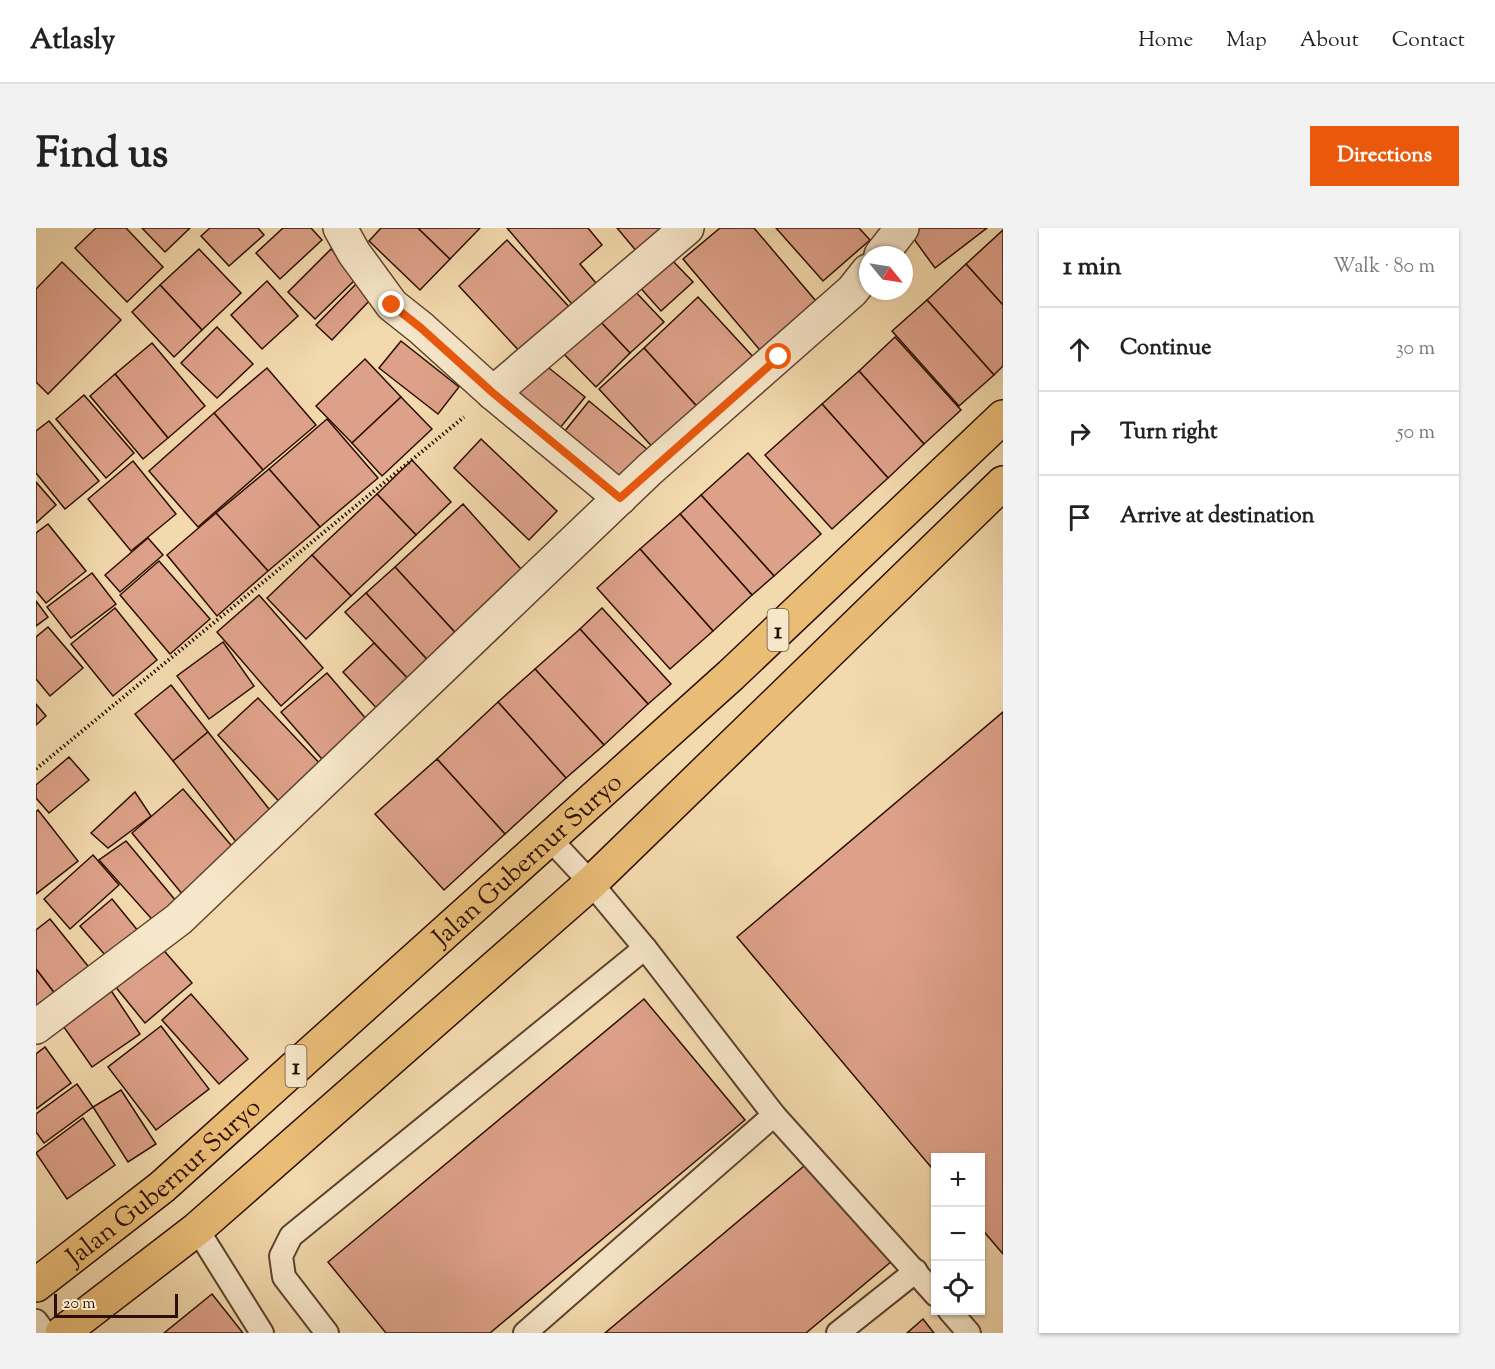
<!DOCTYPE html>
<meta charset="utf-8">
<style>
:root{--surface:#fff;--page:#f2f2f2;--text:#222;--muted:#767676;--line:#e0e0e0;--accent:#ea580c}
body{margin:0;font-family:"Sorts Mill Goudy",serif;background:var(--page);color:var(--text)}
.controls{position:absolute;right:18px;bottom:18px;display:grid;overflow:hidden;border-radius:0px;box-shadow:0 2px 4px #0004}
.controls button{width:54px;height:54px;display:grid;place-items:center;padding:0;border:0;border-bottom:2px solid var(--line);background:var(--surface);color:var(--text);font:30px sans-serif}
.compass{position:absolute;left:823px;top:18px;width:54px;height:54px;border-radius:50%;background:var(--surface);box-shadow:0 2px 4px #0004;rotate:120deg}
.scale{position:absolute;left:18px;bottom:15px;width:124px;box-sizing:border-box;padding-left:6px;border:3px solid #2c0f02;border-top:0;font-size:16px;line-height:21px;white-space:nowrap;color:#2c0f02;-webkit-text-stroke:4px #f7e7ca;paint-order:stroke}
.stop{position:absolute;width:18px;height:18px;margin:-14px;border:4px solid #ea580c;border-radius:50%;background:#fff}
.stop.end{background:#ea580c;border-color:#fff;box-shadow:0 2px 6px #0008}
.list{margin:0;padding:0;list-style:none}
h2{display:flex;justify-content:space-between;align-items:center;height:78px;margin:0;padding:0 24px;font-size:26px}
h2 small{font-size:20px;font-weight:400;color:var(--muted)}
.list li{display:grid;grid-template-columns:39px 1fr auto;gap:18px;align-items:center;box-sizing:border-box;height:84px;padding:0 24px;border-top:2px solid var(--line)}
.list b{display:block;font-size:22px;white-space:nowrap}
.list em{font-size:20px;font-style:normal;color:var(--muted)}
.icon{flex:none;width:33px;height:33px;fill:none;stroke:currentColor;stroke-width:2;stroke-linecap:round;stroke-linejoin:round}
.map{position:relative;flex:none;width:967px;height:1105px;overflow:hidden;border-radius:0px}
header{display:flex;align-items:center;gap:36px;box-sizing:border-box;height:84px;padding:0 30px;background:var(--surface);border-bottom:2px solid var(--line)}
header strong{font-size:28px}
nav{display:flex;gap:33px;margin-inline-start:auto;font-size:21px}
.intro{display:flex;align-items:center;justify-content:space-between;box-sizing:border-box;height:144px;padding:0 36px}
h1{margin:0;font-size:42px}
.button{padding:15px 27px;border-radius:0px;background:var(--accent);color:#fff;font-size:21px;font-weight:700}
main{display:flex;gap:36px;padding:0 36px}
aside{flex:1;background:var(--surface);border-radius:0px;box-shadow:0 2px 4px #0004}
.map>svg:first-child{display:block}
.building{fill:#dda189;stroke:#2c0f02;stroke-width:1.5}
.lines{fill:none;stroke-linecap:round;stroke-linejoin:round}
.service-casing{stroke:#5e422d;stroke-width:26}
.minor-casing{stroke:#5e422d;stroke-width:36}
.trunk-casing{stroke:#2c0f02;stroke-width:36}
.path{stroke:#2c0f02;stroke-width:4;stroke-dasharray:1.5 3;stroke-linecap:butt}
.service{stroke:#f7e7ca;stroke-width:22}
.minor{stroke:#f7e7ca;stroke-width:33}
.trunk{stroke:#eabd77;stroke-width:33}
.route{stroke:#ea580c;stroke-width:8}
.labels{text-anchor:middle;stroke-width:4.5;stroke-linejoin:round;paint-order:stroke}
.shield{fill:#f7e7ca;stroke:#69503e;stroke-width:1.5}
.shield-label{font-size:24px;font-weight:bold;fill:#2c0f02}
.street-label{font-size:26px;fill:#2c0f02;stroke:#f7e7ca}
</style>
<header>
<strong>Atlasly</strong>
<nav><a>Home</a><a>Map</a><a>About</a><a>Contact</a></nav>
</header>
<div class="intro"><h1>Find us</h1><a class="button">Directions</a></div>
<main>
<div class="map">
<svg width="967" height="1105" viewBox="0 0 967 1105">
<rect width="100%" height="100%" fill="#f3daae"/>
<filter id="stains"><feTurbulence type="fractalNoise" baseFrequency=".00333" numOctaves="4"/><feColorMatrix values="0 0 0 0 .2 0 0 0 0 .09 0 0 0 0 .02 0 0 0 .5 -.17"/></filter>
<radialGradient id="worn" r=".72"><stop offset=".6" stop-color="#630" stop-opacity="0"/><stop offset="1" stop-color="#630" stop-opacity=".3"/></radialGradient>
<g class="building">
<path d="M60,0H90L127,39L91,74L39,20Z"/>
<path d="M106,0H154L129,24Z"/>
<path d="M174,0H222L228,7L193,38L165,8Z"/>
<path d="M247,0H275L286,12L244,51L220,25Z"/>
<path d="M345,0H382L414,31L384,62L333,13Z"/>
<path d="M382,0H444L414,31Z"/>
<path d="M471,0H552L566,17L544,36L565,61L541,82Z"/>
<path d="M581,0H626L607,31Z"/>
<path d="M684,0H718L785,79L729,128L647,31Z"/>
<path d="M740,0H823L834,12L787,53Z"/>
<path d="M884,0H951L899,40L875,7Z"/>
<path d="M967,2V77L930,36Z"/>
<path d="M471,12L536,82L487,127L423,58Z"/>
<path d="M163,21L205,65L166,102L124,57Z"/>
<path d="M295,21L323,48L279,91L252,64Z"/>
<path d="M632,28L657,54L625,83L601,56Z"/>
<path d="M26,34L85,92L12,166L0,154V61Z"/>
<path d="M930,36L967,77V138L958,147L891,72Z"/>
<path d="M231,53L262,88L226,121L195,87Z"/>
<path d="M320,56L335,71L296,112L280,97Z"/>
<path d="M124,57L166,102L138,129L96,84Z"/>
<path d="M594,58L628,94L594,125L560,89Z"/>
<path d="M662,69L721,133L666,184L608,120Z"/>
<path d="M891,72L958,147L923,178L856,103Z"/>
<path d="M560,89L594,125L560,159L525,123Z"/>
<path d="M181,99L217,136L181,170L145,135Z"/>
<path d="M859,109L925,182L888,216L823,143Z"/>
<path d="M365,113L423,159L402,186L343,140Z"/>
<path d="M116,115L169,178L132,210L79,146Z"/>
<path d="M608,120L666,184L622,225L563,161Z"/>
<path d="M329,131L365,169L316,215L280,178Z"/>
<path d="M503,132L549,169L520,205L475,169Z"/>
<path d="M231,140L280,197L227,242L178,185Z"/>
<path d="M823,143L888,216L852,250L786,176Z"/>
<path d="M79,146L132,210L107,231L54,168Z"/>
<path d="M48,167L98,225L70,250L20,191Z"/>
<path d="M365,169L396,201L346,248L316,215Z"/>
<path d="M553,173L612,222L583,258L524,209Z"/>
<path d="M786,176L852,250L796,301L729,227Z"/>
<path d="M178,185L227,242L162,299L113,243Z"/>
<path d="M291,191L342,250L284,299L233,241Z"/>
<path d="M13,193L63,253L29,281L0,245V203Z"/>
<path d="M445,211L521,283L493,312L418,240Z"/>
<path d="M712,225L785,306L738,348L665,267Z"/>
<path d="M376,232L415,274L380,307L341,266Z"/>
<path d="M97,233L140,286L95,323L52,271Z"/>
<path d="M233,241L284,299L232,343L180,285Z"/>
<path d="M0,254L20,277L0,295Z"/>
<path d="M341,266L380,307L315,368L276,327Z"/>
<path d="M665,267L738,348L716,367L644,286Z"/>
<path d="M427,276L493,350L426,412L359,339Z"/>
<path d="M180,285L232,343L181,388L131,327Z"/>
<path d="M644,286L716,367L677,403L604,321Z"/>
<path d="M12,296L50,343L10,375L0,363V305Z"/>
<path d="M112,310L127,327L84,364L69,347Z"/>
<path d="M604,321L677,403L634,441L561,360Z"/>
<path d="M276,327L315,368L270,411L231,370Z"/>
<path d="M123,333L174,391L134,426L84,367Z"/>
<path d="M359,339L426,412L397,438L330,365Z"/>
<path d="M56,345L80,376L35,410L11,379Z"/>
<path d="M330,365L397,438L377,456L309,384Z"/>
<path d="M223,367L287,440L245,478L181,404Z"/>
<path d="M0,373L12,389L0,398Z"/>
<path d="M79,380L121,432L77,468L35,416Z"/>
<path d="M566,380L635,456L612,476L544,401Z"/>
<path d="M12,399L47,440L14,468L0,451V409Z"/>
<path d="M544,401L612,476L568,517L499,441Z"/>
<path d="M187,414L218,458L173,491L141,448Z"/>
<path d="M338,415L377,456L346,486L307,444Z"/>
<path d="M499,441L568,517L530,550L462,474Z"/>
<path d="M291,445L337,499L292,538L245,484Z"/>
<path d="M135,457L172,504L137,533L99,486Z"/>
<path d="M222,470L290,542L249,580L182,507Z"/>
<path d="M462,474L530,550L469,606L401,531Z"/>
<path d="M0,476L10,488L0,497Z"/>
<path d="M967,484V1026L944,999V930H900V945L701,709Z"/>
<path d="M172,504L237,586L201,615L137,533Z"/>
<path d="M33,529L53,552L13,585L0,570V557Z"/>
<path d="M401,531L469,606L408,662L339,586Z"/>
<path d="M147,561L200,623L147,667L96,605Z"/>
<path d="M99,564L115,588L72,620L55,605Z"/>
<path d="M2,582L42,633L0,666V584Z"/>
<path d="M90,613L145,679L122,698L63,632Z"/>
<path d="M57,627L83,657L34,701L8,671Z"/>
<path d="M76,671L107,709L76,735L44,698Z"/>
<path d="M14,691L60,748L26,775L0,741V702Z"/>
<path d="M124,718L156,755L109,795L78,757Z"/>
<path d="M0,741L26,775L0,796Z"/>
<path d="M74,761L104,806L56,839L25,795Z"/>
<path d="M155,766L212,831L183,856L126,792Z"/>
<path d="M608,771L709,892L454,1105H350L292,1034Z"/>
<path d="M125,798L173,861L120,902L72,839Z"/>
<path d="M9,819L35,855L0,881V826Z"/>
<path d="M41,856L57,879L8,915L0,904V886Z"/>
<path d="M85,862L120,916L92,934L57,879Z"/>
<path d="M47,890L79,937L31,971L0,925Z"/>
<path d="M774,933L856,1033L770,1105H569Z"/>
<path d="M176,1066L207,1105H128Z"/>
<path d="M887,1091L898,1105H871Z"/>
</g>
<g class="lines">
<defs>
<g id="service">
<path d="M513,610L555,655L609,720L738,887L900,1067"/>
<path d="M161,1001L226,1105"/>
<path d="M913,1082L933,1105"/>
<path d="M0,1093L9,1105"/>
<path d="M291,1105L248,1049L245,1028L255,1008L609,720"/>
<path d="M489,1105L738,887"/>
<path d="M802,1105L880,1043"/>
</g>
<g id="minor">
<path d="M304,0L318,25L356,77L385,100L457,165L584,270"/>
<path d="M845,27L866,0"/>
<path d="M457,165L651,0"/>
<path d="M0,799L143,691L614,241L816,63L832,43"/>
</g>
<g id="trunk">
<path id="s1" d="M0,1057L126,959L695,447L967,189"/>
<path d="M26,1105L161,1001L555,655L967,255"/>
</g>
</defs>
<use href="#service" class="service-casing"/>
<use href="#minor" class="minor-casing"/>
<use href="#trunk" class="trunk-casing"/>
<path class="path" d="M0,541L428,189"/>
<use href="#service" class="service"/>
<use href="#minor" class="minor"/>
<use href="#trunk" class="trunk"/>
</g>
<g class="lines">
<path class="route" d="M356,77L385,100L457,165L584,270L743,129"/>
</g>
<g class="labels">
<g class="shield">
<rect x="731.5" y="381" width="21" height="42" rx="4.5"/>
<rect x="249.5" y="817" width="21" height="42" rx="4.5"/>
</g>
<g class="shield-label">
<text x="742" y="410">1</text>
<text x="260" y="846">1</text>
</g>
<g class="street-label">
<text dy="9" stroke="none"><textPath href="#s1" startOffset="650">Jalan Gubernur Suryo</textPath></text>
<text dy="9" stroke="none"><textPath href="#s1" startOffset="164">Jalan Gubernur Suryo</textPath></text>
</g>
</g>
<rect width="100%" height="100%" filter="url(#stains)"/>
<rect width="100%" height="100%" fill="url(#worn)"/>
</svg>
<div class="controls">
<button>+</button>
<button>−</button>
<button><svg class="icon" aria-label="locate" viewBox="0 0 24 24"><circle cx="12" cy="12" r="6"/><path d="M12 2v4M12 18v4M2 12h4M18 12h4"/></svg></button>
</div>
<svg class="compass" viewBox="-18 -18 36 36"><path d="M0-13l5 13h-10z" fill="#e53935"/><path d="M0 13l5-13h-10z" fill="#767676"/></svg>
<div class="scale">20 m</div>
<div class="stop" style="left:743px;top:129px"></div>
<div class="stop end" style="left:356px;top:77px"></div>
</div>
<aside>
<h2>1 min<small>Walk · 80 m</small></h2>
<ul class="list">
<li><svg class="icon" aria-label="ahead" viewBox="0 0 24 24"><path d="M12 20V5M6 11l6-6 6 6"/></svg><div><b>Continue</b></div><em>30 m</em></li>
<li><svg class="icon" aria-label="right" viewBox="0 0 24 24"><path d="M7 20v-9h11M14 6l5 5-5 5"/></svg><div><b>Turn right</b></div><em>50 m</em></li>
<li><svg class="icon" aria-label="arrive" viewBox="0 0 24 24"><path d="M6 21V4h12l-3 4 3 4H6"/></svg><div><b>Arrive at destination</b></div></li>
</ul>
</aside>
</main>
